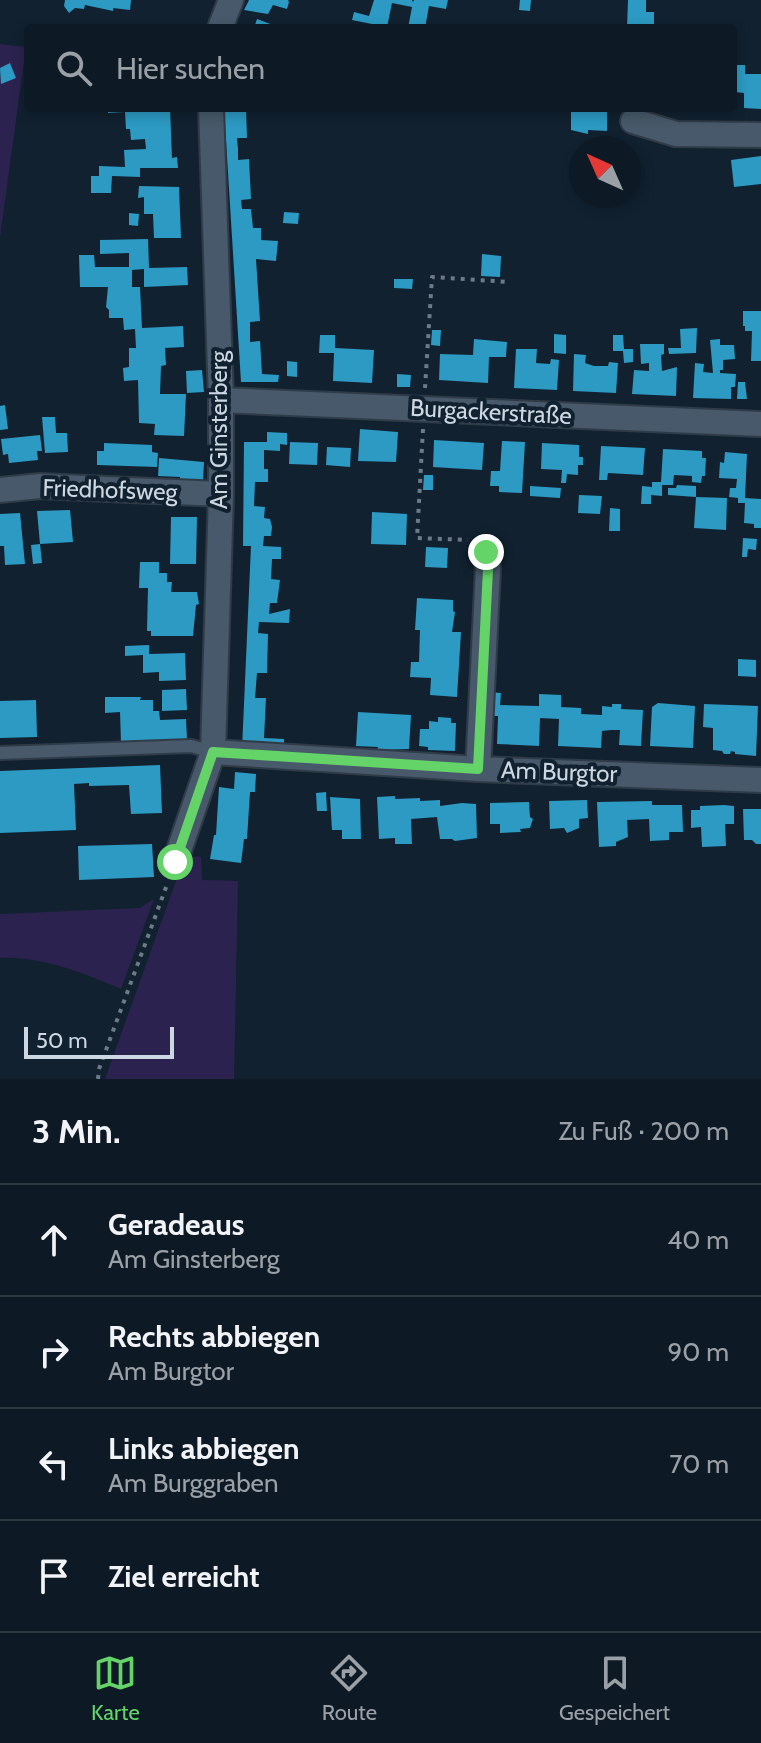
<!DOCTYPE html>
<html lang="de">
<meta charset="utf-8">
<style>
:root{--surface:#0d1924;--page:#16222c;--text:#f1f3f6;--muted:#9aa0a6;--line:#2d3841;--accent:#64d468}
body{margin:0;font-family:Cabin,sans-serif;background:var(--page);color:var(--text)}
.compass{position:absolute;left:569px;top:136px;width:72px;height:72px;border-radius:50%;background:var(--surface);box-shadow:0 4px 12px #0003;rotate:315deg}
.scale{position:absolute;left:24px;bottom:20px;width:150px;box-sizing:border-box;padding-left:8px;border:4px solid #cdd7e2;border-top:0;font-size:22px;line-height:28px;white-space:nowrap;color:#cdd7e2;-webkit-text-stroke:6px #112130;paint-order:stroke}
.stop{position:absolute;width:24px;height:24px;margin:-18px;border:6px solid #64d468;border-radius:50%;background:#fff}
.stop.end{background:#64d468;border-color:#fff;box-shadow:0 2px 8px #0008}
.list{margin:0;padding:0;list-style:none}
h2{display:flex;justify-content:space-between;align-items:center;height:104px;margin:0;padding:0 32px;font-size:34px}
h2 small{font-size:26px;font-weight:400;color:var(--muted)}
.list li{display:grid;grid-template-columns:52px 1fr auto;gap:24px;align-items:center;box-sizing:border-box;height:112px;padding:0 32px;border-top:2px solid var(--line)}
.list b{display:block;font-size:30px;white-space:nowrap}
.list p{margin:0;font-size:26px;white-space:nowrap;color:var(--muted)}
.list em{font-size:26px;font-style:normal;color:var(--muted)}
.icon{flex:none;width:44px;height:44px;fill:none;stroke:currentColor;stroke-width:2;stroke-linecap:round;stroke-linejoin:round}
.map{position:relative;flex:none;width:761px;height:1079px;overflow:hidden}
.search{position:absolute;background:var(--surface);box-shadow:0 4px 12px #0003;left:24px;right:24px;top:24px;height:88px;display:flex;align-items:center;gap:20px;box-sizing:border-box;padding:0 28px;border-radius:8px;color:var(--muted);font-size:30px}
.sheet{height:552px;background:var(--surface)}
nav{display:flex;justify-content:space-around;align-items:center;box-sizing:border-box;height:112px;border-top:2px solid var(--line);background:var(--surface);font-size:22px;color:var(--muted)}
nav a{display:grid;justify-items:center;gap:4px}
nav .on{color:var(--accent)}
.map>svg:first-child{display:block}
.green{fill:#2c224f}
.building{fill:#2c9ac3}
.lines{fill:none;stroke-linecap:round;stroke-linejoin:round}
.lane-casing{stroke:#313b48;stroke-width:16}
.street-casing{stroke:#313b48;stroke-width:28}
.path{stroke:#6d7a87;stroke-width:4;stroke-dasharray:4 6;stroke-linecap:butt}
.lane{stroke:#47596a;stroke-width:12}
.street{stroke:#47596a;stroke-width:24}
.route{stroke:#64d468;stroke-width:10}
.labels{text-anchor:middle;stroke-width:8;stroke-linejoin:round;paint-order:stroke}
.street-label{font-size:24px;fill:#cdd7e2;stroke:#112130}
</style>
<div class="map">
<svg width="761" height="1079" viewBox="0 0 761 1079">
<rect width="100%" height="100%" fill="#112130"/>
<g class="green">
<path d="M0,44L26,47L0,237Z"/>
<path d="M185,856L201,857L202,880L238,881L234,1079H105Z"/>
<path d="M154,899L121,989C84,973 41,956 0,958V914L140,908Z"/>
</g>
<g class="building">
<path d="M65,0H131L130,10L113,8V11L85,5L84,9L75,8L69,13L64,6Z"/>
<path d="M249,0H288L289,2L287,9L273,5L268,14L244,10Z"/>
<path d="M374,0H412L413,2L414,0H448L446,9L429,6L425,28H408L412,7L392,3L387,27L352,20L354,12L369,16Z"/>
<path d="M520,0H531L530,11L519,10Z"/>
<path d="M628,0H646V12H654V28H627Z"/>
<path d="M257,19L281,28H254Z"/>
<path d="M10,63L16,78L1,84L0,68Z"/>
<path d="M735,65H745V74H761V109L744,108V93L735,92Z"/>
<path d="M108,108H170L172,158L177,157L178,168H140V177L112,176L111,193H91V176H99V166L125,167L124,150L146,149L145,139L131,140L130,129H126L125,112L108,113Z"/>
<path d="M224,108H246L247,138H237L238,149V160L249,159L251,199L241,200L242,209H251L253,228H261V240L278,241L276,261L256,259L260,321L250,322V342L260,341L262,374L279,375L278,382H241Z"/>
<path d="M571,108H607V131L588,130V134L571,130Z"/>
<path d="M761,156V184L734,187L731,160Z"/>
<path d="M139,186L179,187L181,238H154L153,214H144V197L138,198Z"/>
<path d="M284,212L299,213L298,224L283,223Z"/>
<path d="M129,213L139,214L138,226L129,225Z"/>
<path d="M148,239L149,268L187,267L188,285L144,287V269L132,270V287H140L142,328L183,326L184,347L165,348L166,365L161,366L160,394H186L184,436L154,435L155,424L139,423L138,380L124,381L123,368L129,367V348H136L135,329L124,330L123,318H109V310L106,307L108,287H80L79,255H94L95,267H129V253L100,254V240Z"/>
<path d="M482,254L501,256L500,277L481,276Z"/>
<path d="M394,279H413L412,289L394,288Z"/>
<path d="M743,311H761V361H751L752,331H745V326H743Z"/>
<path d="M697,328L696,353L669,354L668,348H681L680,329Z"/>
<path d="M432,330H441L440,346L431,345Z"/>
<path d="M554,334L566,335V354L554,353Z"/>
<path d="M320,335H335V348L374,350L372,383L333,381L334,353H319Z"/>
<path d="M613,335H623L624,349H633V362L624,363L623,351H613Z"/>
<path d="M474,339L507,342L506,357H489L488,383L439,380L440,354L473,355Z"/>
<path d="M720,339V345H734L735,359L723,360V370H720V373L736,374L735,387H731V399L693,398L695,363L704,364L703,372L713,373L710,340Z"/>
<path d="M640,344H664V354L661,355L662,371L677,367L676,396L632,394L634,370L649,371V363L641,364Z"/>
<path d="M516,349H537L536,363L550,364L551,359L559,360L557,390L514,388Z"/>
<path d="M574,354L586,355L585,363L594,366H608L609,362L618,363L616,393L573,391Z"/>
<path d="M287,361L297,362V377L287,376Z"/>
<path d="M202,370L204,392L187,393L186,371Z"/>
<path d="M397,374L411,375L410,387H397Z"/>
<path d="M738,382H745L747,399H737Z"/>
<path d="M5,405L8,429L0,430V406Z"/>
<path d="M42,417H55L56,433H67L68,452L45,453Z"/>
<path d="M360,429L398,432L396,462L358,461Z"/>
<path d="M267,432L287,433V445L280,444V451L264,450V469H268V482H255L254,506L265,507L264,518L270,519L272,527L271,536H264L263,546L281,547V559H272L271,579L280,580L277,603H270L269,614L290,609L289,623L259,622L258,633L268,634L267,673H257L255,698H266L264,738L284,739V751L242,749L251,546H243L244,442H267Z"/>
<path d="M40,435L42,451H37L38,460L9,463L8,454L3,455L1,439Z"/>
<path d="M434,440L484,443L482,470L433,467Z"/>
<path d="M502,441L525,442L522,493L499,492V486H490L491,471H500Z"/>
<path d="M290,442L318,443L317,465L289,464Z"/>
<path d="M104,443L152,445V452L158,453L157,467L97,465V451H104Z"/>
<path d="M542,443L579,445V457H583V465H578V475L567,474L566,483H561L562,470L541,469Z"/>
<path d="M601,446L645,448L643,475L608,473L607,480H599Z"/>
<path d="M327,447L351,448L350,467L326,465Z"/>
<path d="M663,449L702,451V458H706L705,476H702L701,483L692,482V476L674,475L673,485H662V496L651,495V504H641L642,486L652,487V482H661Z"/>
<path d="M725,452L747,454L745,498L761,499V528H754V524L744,523L745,503H738V498L729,497L730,488H736L737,479L719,478L720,462L724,463Z"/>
<path d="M159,458L204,462L203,482L180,481V477L158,476Z"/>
<path d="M424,475H433V490H423Z"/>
<path d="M677,485L696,486V497L668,495V488H676Z"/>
<path d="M530,486L561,488L560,498L530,496Z"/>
<path d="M579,495L602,496L600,514L578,513Z"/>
<path d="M696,497L727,498L726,530L694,528Z"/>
<path d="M610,508L620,509V531H609Z"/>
<path d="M70,510L73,542L40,544L37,511Z"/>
<path d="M372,512L407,514L406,545L371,544Z"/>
<path d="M20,513L25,564L5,565L4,546H0V514Z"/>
<path d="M171,517H197L196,564H170Z"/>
<path d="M743,538L757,539L756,550L748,549L747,557H742Z"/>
<path d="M40,544L42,563L33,564L31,545Z"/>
<path d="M426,547L448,548L447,568L425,567Z"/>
<path d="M140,562H159V573H167V582H172L171,592H197L199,604L196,605L193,636H151V631H147L148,588H139Z"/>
<path d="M417,598L453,600V611L455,612L452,632H461L457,697L430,695L431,678L410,677L411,662H419L420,630H415Z"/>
<path d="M149,645V654L185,653L186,680L159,681V672L143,673V655L125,656V646Z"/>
<path d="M738,659L756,660V677L738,676Z"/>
<path d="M186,689L187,710L162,711V690Z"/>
<path d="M489,692L501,693L500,705L539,706V694L561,695V707L581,708V714L602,715V706L612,707V704H621V709L643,710L641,746L619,745L620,730H611L602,731L601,748L558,746L559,719L540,718L539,746L497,744L498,716H488Z"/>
<path d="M105,697H141L140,700H153V711H159L160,720L186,719L187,740L121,743L120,712L105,713Z"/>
<path d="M36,700L37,737L0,738V701Z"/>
<path d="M658,703L695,706L693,748L650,746L652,707Z"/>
<path d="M704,704L758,706L756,756L735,754V752L731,751L730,754H724L722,751L713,750V728L703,727Z"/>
<path d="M358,712L411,715L409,749L377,750L378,747L356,746Z"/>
<path d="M438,717L451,718V723H456L455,751L428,750V747L419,746L420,729H429V721L438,722Z"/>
<path d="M160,765L162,813L131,814L129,785L89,786V783L74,784L76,830L0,833V771Z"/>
<path d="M235,772L256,774L255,792H250L247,839H244L241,863L210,859L214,835H216L219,787L234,789Z"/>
<path d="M326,792L327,811H317L316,793Z"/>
<path d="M395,796V799L420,798V801L440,800V806L462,803L476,804L477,838L455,841L452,839H440L437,817L411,819L412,844H395V838L379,839L377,797Z"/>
<path d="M330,797L360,799L361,839H342V830H332Z"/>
<path d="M587,800L588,818L579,819V828L567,833L564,828L550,829L549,801Z"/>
<path d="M652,801V805H682L683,832H669V840L650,841L649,819L627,820L628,837L616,842V846L599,847L597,802Z"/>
<path d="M529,802L530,817L533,819L530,828L520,829L521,832L500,833V824H490V803Z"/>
<path d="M724,805L734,806V824H725L726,846L702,847L701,827L691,828V810H700V806Z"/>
<path d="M743,809H761V844H756L752,840H744Z"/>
<path d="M152,844L154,877L79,880L78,846Z"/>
</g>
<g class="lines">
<defs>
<path id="lane" d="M0,753L191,746L213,752"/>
<g id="street">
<path d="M220,28L231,0"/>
<path d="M633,121L676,134L761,135"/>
<path d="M221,400L761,424"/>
<path d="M0,490L40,486L221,494"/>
<path d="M213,752L478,769L761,780"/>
<path d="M478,769L488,569L486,552"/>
<path d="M175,862L213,752L221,494V400L211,108"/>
</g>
</defs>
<use href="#lane" class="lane-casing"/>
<use href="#street" class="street-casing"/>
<g class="path">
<path d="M425,388L432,277L509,282"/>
<path d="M423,429L417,538L468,540"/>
<path d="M98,1079L99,1069L168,882"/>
</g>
<use href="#lane" class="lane"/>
<use href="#street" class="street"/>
</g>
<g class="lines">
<path class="route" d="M175,862L213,752L478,769L488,569L486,552"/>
</g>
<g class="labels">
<g class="street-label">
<text transform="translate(491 412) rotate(3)" y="8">Burgackerstraße</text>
<text transform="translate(219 430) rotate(-90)" y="8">Am Ginsterberg</text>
<text transform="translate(110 490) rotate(2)" y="8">Friedhofsweg</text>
<text transform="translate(559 772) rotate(2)" y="8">Am Burgtor</text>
</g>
</g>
</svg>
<svg class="compass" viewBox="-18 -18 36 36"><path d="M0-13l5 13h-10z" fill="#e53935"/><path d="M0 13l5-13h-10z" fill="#9aa0a6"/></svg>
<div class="scale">50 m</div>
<div class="stop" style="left:175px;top:862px"></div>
<div class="stop end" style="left:486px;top:552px"></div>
<div class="search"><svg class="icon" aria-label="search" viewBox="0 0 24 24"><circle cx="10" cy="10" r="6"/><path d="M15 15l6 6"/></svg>Hier suchen</div>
</div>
<section class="sheet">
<h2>3 Min.<small>Zu Fuß · 200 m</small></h2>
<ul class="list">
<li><svg class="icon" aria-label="ahead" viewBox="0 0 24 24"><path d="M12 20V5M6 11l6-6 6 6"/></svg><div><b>Geradeaus</b><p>Am Ginsterberg</p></div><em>40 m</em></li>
<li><svg class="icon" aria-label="right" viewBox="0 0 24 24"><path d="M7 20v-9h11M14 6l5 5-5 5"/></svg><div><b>Rechts abbiegen</b><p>Am Burgtor</p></div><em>90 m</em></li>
<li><svg class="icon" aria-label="left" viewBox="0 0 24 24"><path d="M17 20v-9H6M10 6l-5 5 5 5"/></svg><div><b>Links abbiegen</b><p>Am Burggraben</p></div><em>70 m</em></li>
<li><svg class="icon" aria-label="arrive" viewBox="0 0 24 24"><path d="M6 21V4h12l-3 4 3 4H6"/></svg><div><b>Ziel erreicht</b></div></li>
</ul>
</section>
<nav>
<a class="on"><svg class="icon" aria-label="map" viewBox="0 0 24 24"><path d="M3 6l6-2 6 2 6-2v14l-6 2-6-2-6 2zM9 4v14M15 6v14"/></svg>Karte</a>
<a><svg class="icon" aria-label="directions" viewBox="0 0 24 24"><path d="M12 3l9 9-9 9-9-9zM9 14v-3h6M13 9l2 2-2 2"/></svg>Route</a>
<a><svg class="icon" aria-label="saved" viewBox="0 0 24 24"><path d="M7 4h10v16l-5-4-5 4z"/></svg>Gespeichert</a>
</nav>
